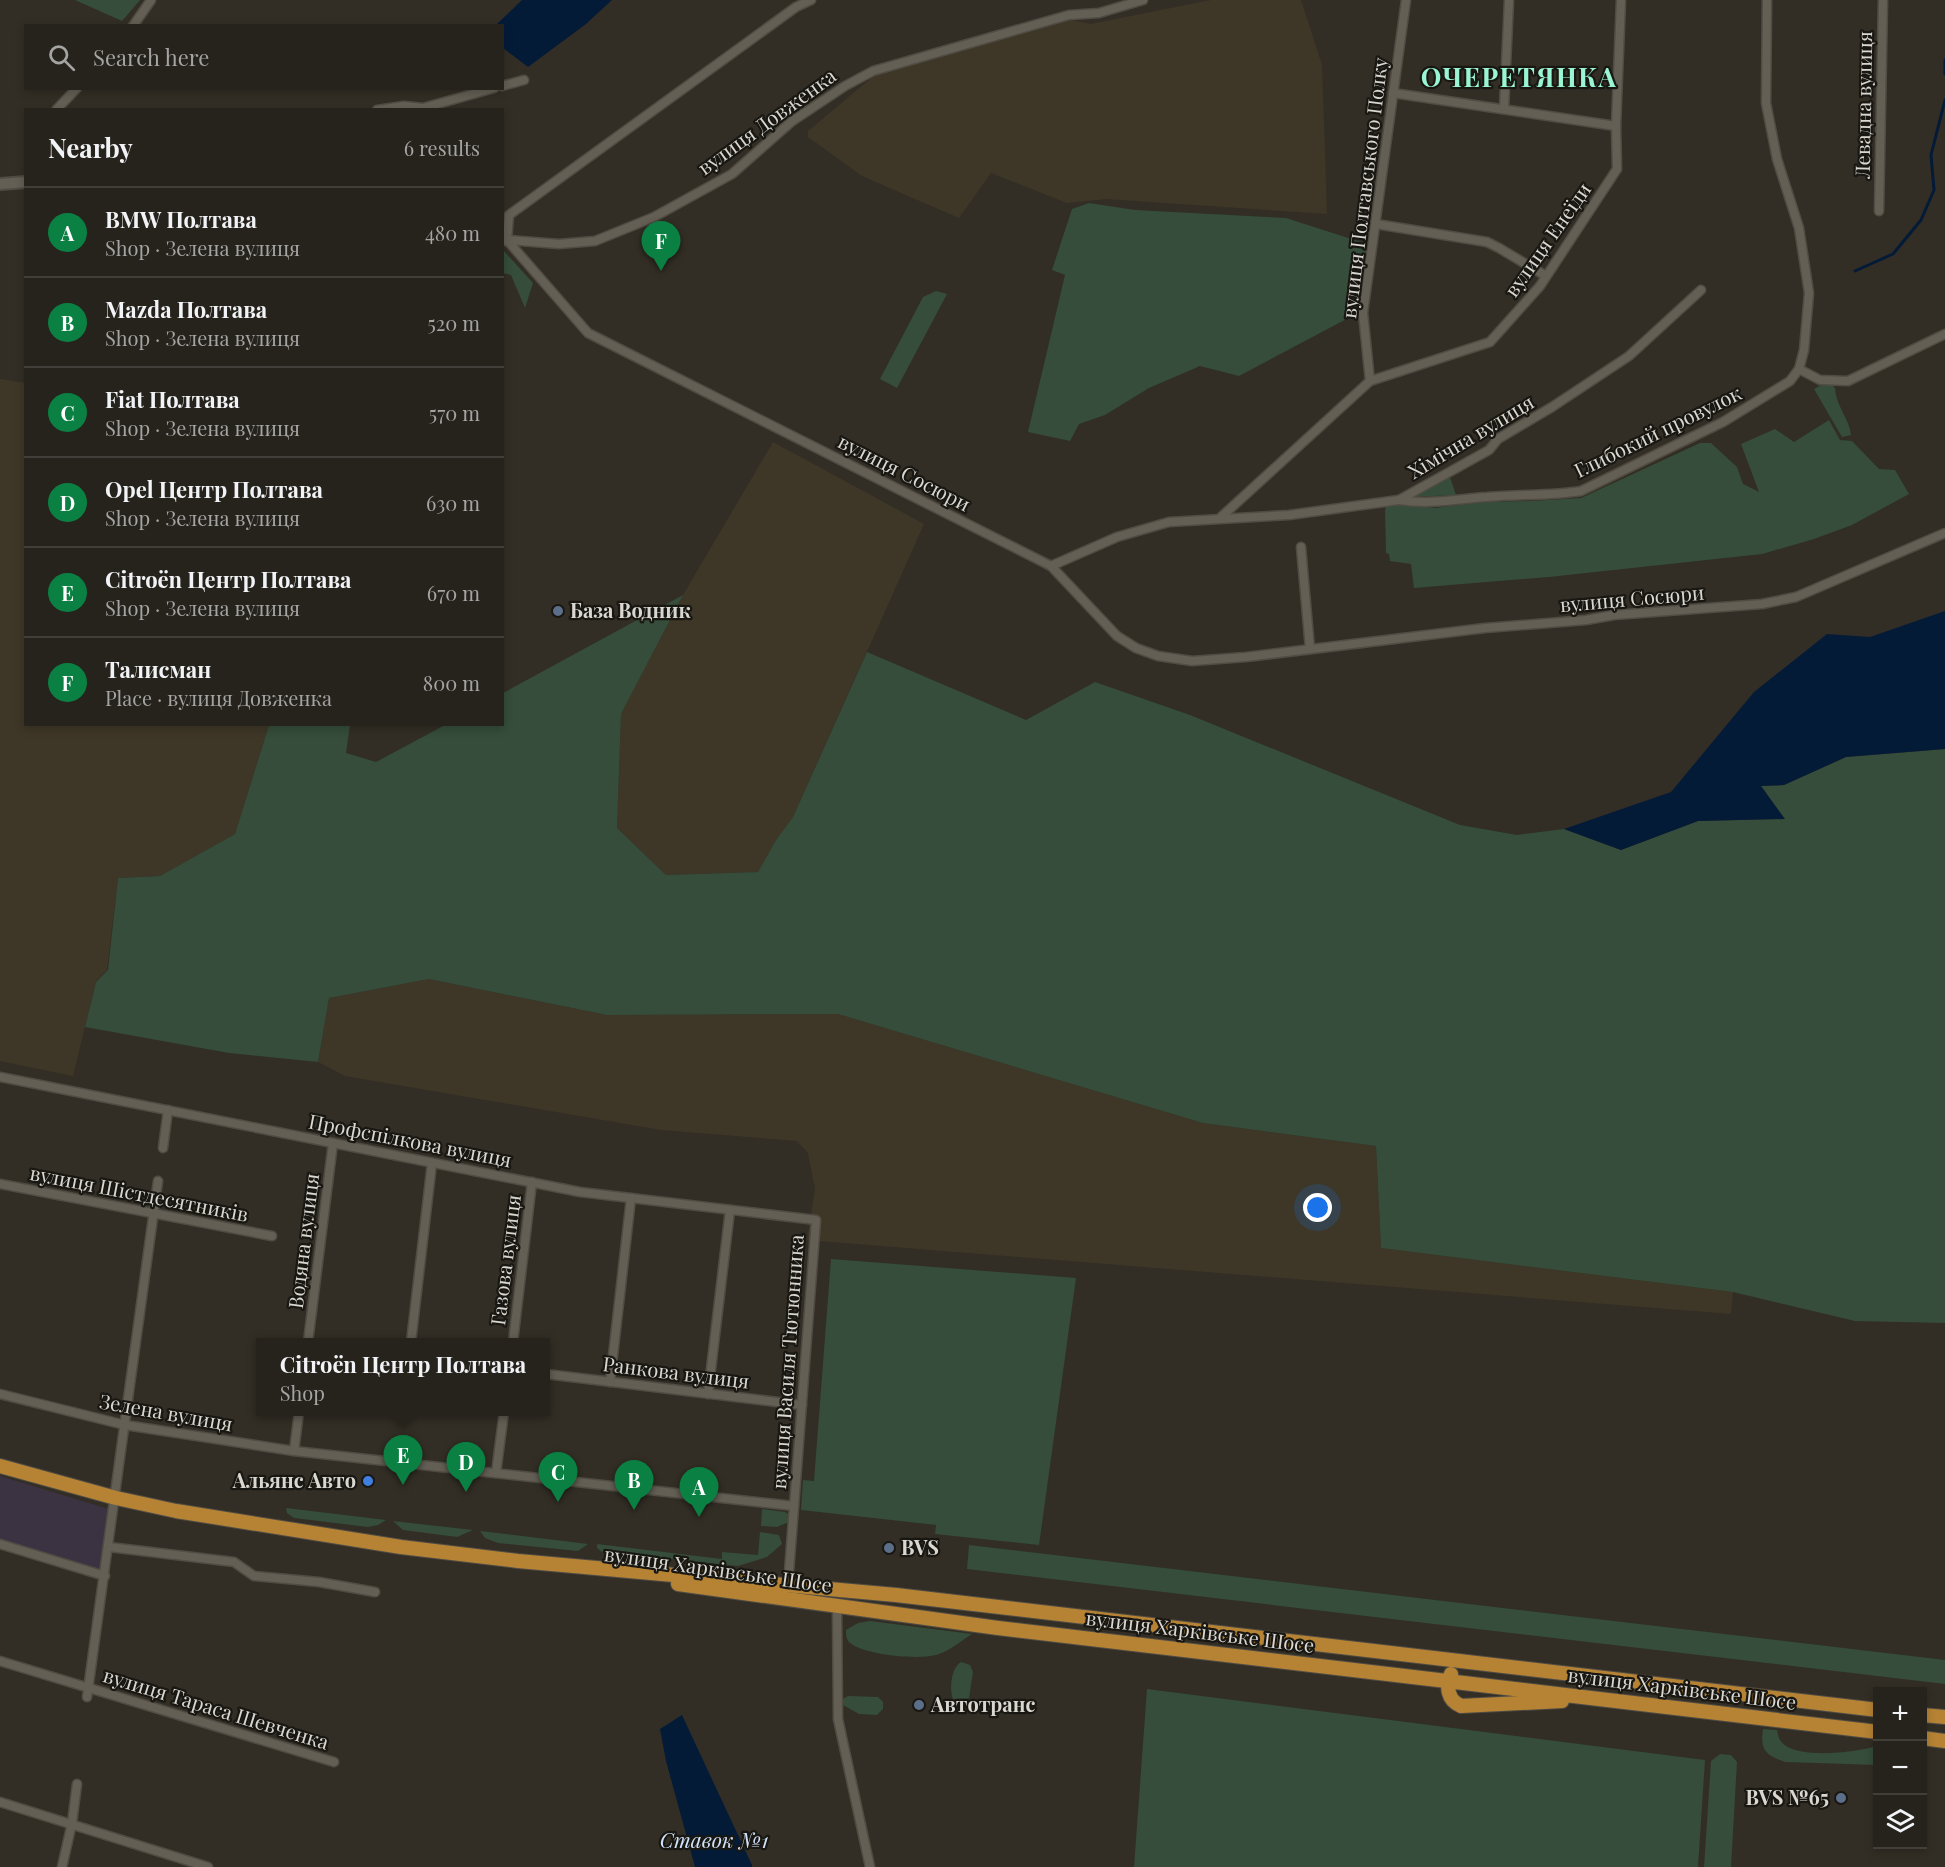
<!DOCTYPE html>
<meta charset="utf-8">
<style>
:root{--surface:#26221c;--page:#2e2a25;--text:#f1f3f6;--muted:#a4a4a3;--line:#423f3b;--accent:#0b8043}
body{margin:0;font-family:"Playfair Display",serif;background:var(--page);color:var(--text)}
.controls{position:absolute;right:18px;bottom:18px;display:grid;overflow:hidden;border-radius:0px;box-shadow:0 3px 9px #0003}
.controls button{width:54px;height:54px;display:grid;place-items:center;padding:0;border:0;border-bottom:2px solid var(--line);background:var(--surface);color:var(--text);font:30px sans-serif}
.you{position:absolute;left:1318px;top:1208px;width:21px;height:21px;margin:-15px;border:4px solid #fff;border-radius:50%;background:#1a73e8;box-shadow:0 0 0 9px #1a73e833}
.badge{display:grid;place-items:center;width:39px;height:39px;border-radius:50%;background:var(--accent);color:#fff;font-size:20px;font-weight:700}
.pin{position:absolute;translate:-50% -50px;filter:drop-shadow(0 2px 3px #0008)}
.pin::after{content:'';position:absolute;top:32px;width:21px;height:18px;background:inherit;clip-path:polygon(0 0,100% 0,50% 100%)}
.popup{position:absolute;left:256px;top:1338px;width:294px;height:78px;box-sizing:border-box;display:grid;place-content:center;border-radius:0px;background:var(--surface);filter:drop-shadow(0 2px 4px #0005);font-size:20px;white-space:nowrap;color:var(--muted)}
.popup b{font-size:22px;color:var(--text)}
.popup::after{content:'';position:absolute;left:50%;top:100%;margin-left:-12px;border:12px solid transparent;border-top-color:var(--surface)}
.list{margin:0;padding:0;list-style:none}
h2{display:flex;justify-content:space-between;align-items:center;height:78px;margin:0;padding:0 24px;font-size:26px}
h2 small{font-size:20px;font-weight:400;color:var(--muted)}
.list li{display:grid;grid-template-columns:39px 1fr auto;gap:18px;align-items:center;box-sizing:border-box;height:90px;padding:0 24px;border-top:2px solid var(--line)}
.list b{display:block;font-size:22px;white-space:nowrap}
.list p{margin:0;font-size:20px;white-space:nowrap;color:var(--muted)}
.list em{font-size:20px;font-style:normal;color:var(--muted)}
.icon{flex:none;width:33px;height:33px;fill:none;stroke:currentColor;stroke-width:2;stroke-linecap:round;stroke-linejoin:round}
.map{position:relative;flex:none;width:1945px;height:1867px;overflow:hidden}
.search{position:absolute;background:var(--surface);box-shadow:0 3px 9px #0003;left:24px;top:24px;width:480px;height:66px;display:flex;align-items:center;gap:15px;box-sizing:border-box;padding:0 21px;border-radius:0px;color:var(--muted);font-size:22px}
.panel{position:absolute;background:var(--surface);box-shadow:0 3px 9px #0003;left:24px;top:108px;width:480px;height:618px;border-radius:0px}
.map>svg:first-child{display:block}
.commercial{fill:#3b3242}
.built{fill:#3e3727}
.green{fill:#354d3a}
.water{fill:#041b38}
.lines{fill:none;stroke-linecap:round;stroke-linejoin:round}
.stream{stroke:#041b38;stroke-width:3}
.minor-casing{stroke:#504c44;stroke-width:11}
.tertiary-casing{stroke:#504c44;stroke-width:14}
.trunk-casing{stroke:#504c44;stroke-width:16}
.minor{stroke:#635f54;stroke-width:8}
.tertiary{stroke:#635f54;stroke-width:10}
.trunk{stroke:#b68334;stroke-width:14}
.service-dot{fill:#5c6f8a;stroke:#191712;stroke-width:2}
.shop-dot{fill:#3f7fe0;stroke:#191712;stroke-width:2}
.labels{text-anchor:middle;stroke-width:4.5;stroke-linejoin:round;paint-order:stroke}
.street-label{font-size:20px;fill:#dad7d1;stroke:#191712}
.poi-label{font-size:20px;font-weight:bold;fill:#dad7d1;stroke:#191712;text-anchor:start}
.water-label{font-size:21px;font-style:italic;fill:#d1e2fa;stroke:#191712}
.district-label{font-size:26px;font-weight:bold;letter-spacing:1.5px;fill:#9af5d4;stroke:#191712}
</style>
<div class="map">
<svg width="1945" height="1867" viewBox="0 0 1945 1867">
<rect width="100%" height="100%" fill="#322e25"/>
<path class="commercial" d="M0,1476L112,1510L100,1572L0,1541Z"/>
<g class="built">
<path d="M1211,0H1301L1322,65L1327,214L1106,199L1067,203L991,173L959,218L862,176L808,137V131L875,75L1070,20L1091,24Z"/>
<path d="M0,379L25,383L26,724L269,725L235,834L160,876L118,878L107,970L96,981L73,1076L0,1061Z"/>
<path d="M773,442L924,524L793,817L776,840L758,872L666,875L617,828L621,714L683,595Z"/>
<path d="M429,979L607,1015L838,1014L1203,1123L1376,1146L1381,1248L1733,1292L1731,1314L807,1240L815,1189L808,1153L797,1141L661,1130L345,1076L318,1062L329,998Z"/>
</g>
<g class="green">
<path d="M75,0H140L122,21Z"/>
<path d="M1089,203L1135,210L1286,218L1367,244L1354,315L1239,376L1200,366L1149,388L1105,415L1079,424L1070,441L1028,432L1065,275L1052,270L1072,209Z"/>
<path d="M503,250L533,283L525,308L511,275L503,273Z"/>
<path d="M936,291L947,294L897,388L880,379L923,297Z"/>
<path d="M1823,384H1831L1835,388C1836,406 1849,418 1851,435L1842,437L1814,389Z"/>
<path d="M1829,420L1840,440L1852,441L1879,469L1895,470L1909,494L1852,525L1814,539L1762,554L1549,577L1414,588L1411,564L1390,561L1389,554L1386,553L1385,510L1386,506L1402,503L1435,508L1482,502L1531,501L1581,498L1700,443H1711L1737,467L1743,484L1759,492L1741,444L1775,429L1794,442Z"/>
<path d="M1450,477L1456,495L1410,497Z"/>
<path d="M683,595L621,714L617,828L666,875L758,872L776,840L793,817L867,652L1026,720L1095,682L1190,715L1460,825L1517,835L1564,829L1621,850L1698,821L1784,819L1761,786L1784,785L1846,757L1945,749V1323L1855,1321L1733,1292L1381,1248L1376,1146L1203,1123L838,1014L607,1015L429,979L329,998L318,1062L229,1053L85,1027L96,982L108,970L118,878L160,876L235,834L269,725H350L346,753L376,762L445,725L502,724L503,693Z"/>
<path d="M831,1259L1076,1278L1039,1545L935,1534L936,1525L801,1510L803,1480L814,1481Z"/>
<path d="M286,1508L386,1520L378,1525L368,1527L294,1518L287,1513Z"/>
<path d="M762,1509L785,1512L788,1514L789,1522L777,1527L761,1526Z"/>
<path d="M393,1521L473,1530L457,1537L403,1530Z"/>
<path d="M480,1531L588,1544L578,1551L498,1543L485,1538Z"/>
<path d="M760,1532L779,1535L782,1544L767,1557L738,1566L602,1552L597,1548V1544L722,1559V1552L758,1555Z"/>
<path d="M969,1545L1945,1660V1684L967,1569Z"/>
<path d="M870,1621L972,1634C961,1641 948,1652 936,1655C917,1660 865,1655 850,1643C846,1639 846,1635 846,1630L858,1623Z"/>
<path d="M961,1662L970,1665L973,1672L969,1698L960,1703L953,1699C949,1689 951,1668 961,1662Z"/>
<path d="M1147,1689L1705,1760L1698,1867H1134Z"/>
<path d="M848,1696L878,1697L883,1702V1709L877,1715L859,1714L843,1705V1699Z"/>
<path d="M1763,1729L1777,1730C1778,1733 1778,1737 1780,1740C1793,1761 1857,1752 1877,1746V1765L1785,1762C1765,1755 1760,1750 1763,1729Z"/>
<path d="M1720,1754L1731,1755L1737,1762L1731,1867H1704L1711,1761Z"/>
</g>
<g class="water">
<path d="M522,0H612L586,24L528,67L503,48L502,26L496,25Z"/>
<path d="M1945,611V749L1846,757L1784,785L1761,786L1785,819L1698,821L1621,850L1564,829L1671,792L1754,692L1827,634L1870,637Z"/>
<path d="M682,1715L752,1865V1867H695L666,1761L660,1729Z"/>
</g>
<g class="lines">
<g class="stream">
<path d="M1945,60V74"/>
<path d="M1855,271L1893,254L1921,220L1934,190L1931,155L1945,100"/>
</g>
<defs>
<g id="minor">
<path d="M133,26L151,0"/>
<path d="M502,86L524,80"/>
<path d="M1393,93L1616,126"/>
<path d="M1504,109L1509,0"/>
<path d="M56,110L77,88"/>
<path d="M377,110L404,106L423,108L494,88"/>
<path d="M1879,211L1883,0"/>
<path d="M1376,224L1487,242L1499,248L1546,276"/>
<path d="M507,240L588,333L1051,566L1117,636L1136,648L1158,656L1192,661L1246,657L1485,628L1586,620L1614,615L1762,604L1796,597L1945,533"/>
<path d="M507,240L559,244L595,241L654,217L732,174L791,122L845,86L873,71L1069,15L1099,13L1143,0"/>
<path d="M507,240L509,215L796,7L811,0"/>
<path d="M1799,369L1820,380L1848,381L1945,334"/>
<path d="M1370,381L1363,313L1406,0"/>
<path d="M1399,500C1430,505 1457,499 1487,497C1519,494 1550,496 1581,491L1723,422L1790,381L1799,369L1804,350L1809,293L1799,228L1777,159L1766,103L1767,0"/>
<path d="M1220,518L1370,381L1490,342L1540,286L1617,169L1616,126L1621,0"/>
<path d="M1301,547L1310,649"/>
<path d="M1051,566L1117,537L1169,522L1289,515L1399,500L1489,450L1498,439L1552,407L1629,356L1701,290"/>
<path d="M0,1077L580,1192L816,1220L788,1585"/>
<path d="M163,1148L168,1110"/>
<path d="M0,1184L272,1236"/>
<path d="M308,1342L333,1143"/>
<path d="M411,1342L432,1163"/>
<path d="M513,1342L532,1182"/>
<path d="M546,1374L802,1405"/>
<path d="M610,1382L631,1198"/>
<path d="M0,1394L125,1425L294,1451L794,1506"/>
<path d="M708,1394L730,1210"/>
<path d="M294,1451L299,1412"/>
<path d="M496,1473L504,1412"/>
<path d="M0,1544L105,1576"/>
<path d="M109,1547L234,1562L254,1576L319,1582L375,1592"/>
<path d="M837,1607L838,1719L870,1867"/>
<path d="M0,1661L334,1762"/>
<path d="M87,1697L158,1181"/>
<path d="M0,1802L208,1867"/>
<path d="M62,1867L72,1823L77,1784"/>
</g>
<g id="tertiary">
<path d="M0,184L26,182"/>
<path d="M502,239L507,240"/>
</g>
<g id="trunk">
<path d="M0,1466L116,1498L176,1511L401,1547L518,1561L896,1595L1878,1710"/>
<path d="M678,1584L998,1628L1878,1732"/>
<path d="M1451,1674C1446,1687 1447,1700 1461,1706L1562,1701"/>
<path d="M1922,1715L1945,1717"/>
<path d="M1922,1738L1945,1741"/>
</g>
</defs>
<use href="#minor" class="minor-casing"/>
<use href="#tertiary" class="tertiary-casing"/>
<use href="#trunk" class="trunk-casing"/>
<use href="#minor" class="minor"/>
<use href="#tertiary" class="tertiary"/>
<use href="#trunk" class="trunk"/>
</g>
<g class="service-dot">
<circle cx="558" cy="611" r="6"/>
<circle cx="889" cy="1548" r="6"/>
<circle cx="919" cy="1705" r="6"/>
<circle cx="1841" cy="1798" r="6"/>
</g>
<circle class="shop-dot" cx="368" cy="1481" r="6"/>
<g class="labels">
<g class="street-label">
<text transform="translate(1864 105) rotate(-89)" y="7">Левадна вулиця</text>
<text transform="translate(767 122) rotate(-36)" y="7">вулиця Довженка</text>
<text transform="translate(1365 188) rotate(-83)" y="7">вулиця Полтавського Полку</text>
<text transform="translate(1548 240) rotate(-55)" y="7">вулиця Енеїди</text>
<text transform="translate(1658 432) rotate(-26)" y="7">Глибокий провулок</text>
<text transform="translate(1471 437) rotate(-31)" y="7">Хімічна вулиця</text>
<text transform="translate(904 473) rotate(27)" y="7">вулиця Сосюри</text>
<text transform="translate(1632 599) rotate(-5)" y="7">вулиця Сосюри</text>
<text transform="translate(410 1141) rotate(11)" y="7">Профспілкова вулиця</text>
<text transform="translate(139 1194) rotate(11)" y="7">вулиця Шістдесятників</text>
<text transform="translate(304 1241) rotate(-83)" y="7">Водяна вулиця</text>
<text transform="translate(506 1260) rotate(-83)" y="7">Газова вулиця</text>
<text transform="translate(788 1362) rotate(-86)" y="7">вулиця Василя Тютюнника</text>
<text transform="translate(676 1373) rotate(7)" y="7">Ранкова вулиця</text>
<text transform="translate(166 1413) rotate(10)" y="7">Зелена вулиця</text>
<text transform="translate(718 1570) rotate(8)" y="7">вулиця Харківське Шосе</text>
<text transform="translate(1200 1632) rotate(7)" y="7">вулиця Харківське Шосе</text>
<text transform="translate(1682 1689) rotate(7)" y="7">вулиця Харківське Шосе</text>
<text transform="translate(216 1709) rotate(17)" y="7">вулиця Тараса Шевченка</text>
</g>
<g class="poi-label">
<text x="570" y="618">База Водник</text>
<text x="356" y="1488" text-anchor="end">Альянс Авто</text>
<text x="901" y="1555">BVS</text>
<text x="931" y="1712">Автотранс</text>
<text x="1829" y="1805" text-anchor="end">BVS №65</text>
</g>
<g class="water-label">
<text x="714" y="1848">Ставок №1</text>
</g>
<g class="district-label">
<text x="1519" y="87">ОЧЕРЕТЯНКА</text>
</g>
</g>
</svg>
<div class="controls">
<button>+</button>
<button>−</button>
<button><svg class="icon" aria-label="layers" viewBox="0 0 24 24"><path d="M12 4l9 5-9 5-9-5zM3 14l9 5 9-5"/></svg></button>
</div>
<div class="you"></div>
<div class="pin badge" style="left:699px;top:1517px">A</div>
<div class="pin badge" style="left:634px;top:1510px">B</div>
<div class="pin badge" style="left:558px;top:1502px">C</div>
<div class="pin badge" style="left:466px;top:1492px">D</div>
<div class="pin badge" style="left:403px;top:1485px">E</div>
<div class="popup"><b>Citroën Центр Полтава</b>Shop</div>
<div class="pin badge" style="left:661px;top:271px">F</div>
<div class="search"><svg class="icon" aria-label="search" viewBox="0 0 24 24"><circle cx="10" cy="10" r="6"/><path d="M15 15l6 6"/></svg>Search here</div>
<section class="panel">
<h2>Nearby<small>6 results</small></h2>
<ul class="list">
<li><span class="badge">A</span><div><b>BMW Полтава</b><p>Shop · Зелена вулиця</p></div><em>480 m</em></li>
<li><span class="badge">B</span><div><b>Mazda Полтава</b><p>Shop · Зелена вулиця</p></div><em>520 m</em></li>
<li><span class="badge">C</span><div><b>Fiat Полтава</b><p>Shop · Зелена вулиця</p></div><em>570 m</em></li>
<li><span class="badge">D</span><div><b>Opel Центр Полтава</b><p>Shop · Зелена вулиця</p></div><em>630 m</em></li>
<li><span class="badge">E</span><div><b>Citroën Центр Полтава</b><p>Shop · Зелена вулиця</p></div><em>670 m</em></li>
<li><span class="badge">F</span><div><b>Талисман</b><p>Place · вулиця Довженка</p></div><em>800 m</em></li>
</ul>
</section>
</div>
